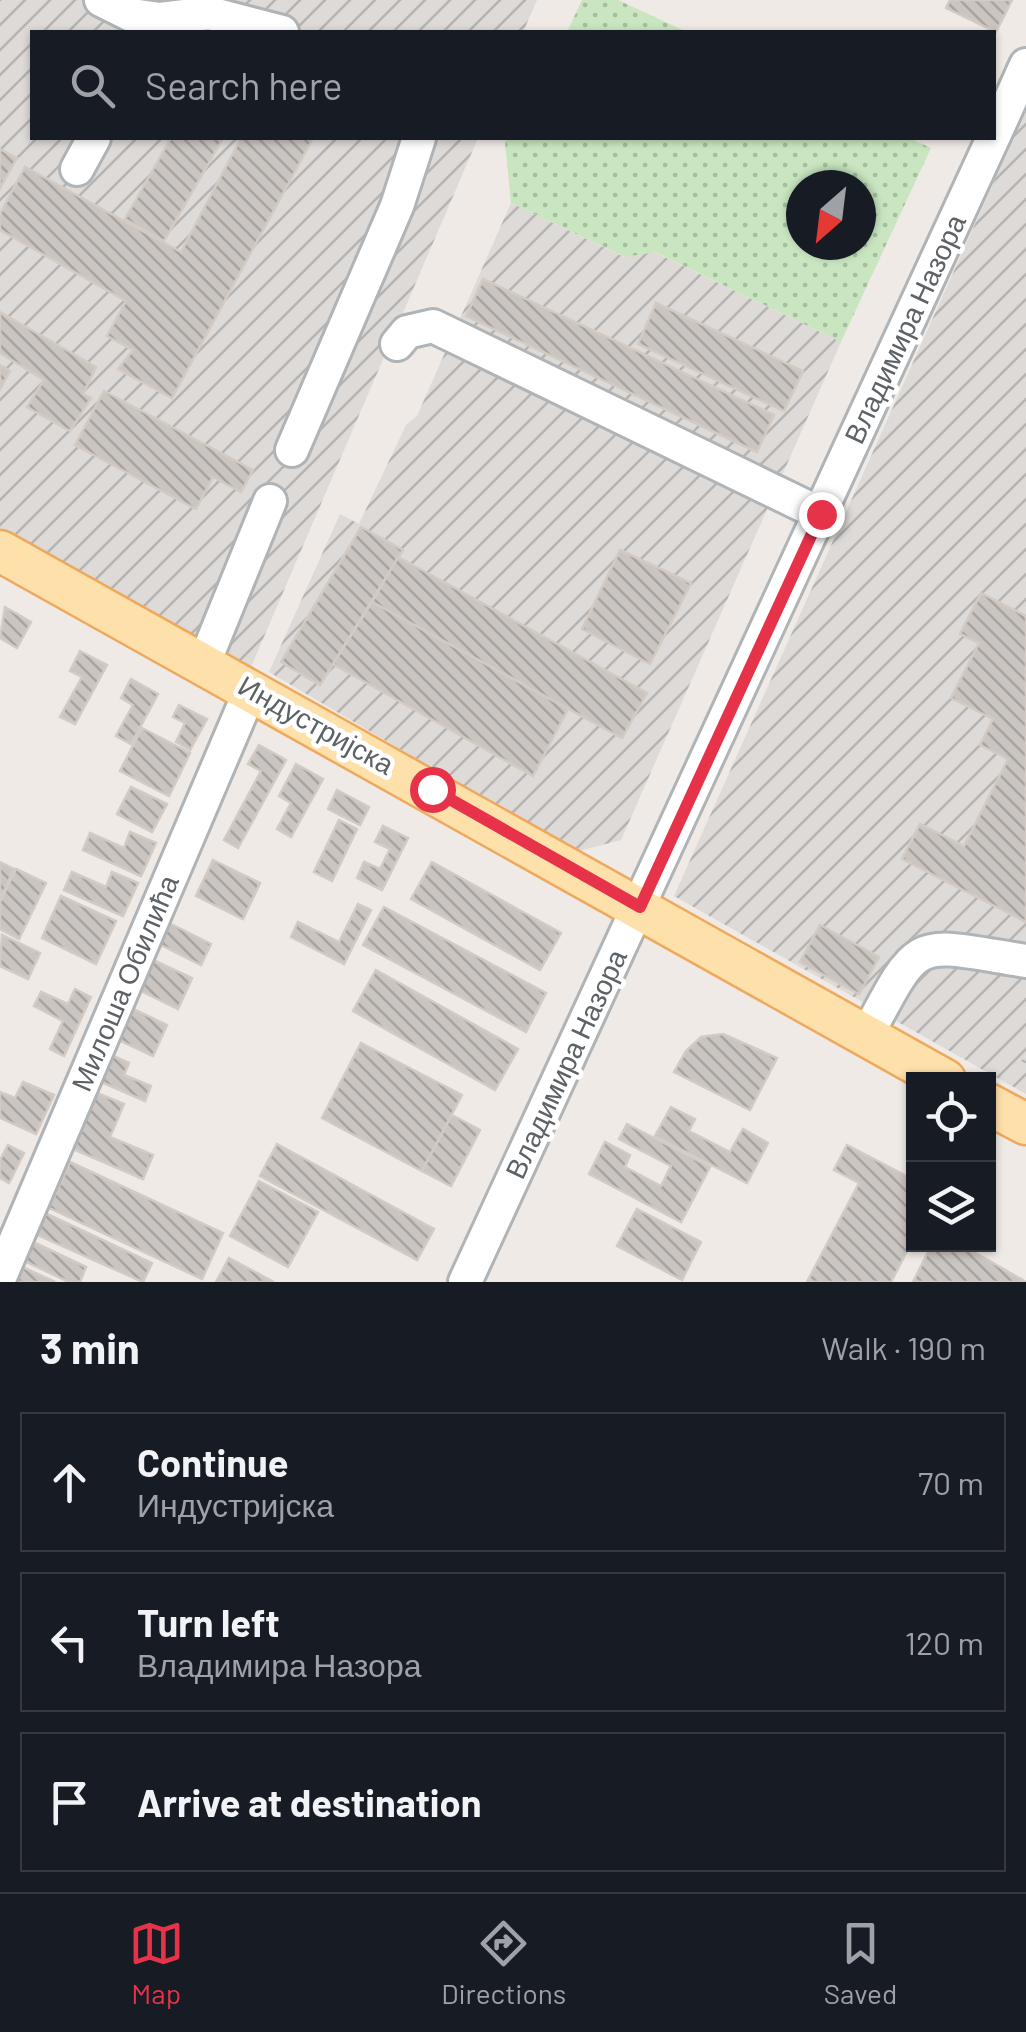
<!DOCTYPE html>
<meta charset="utf-8">
<style>
:root{--surface:#171b24;--page:#20242c;--text:#f1f3f6;--muted:#9ea1a6;--line:#363941;--accent:#e73349}
body{margin:0;font-family:Barlow,sans-serif;background:var(--page);color:var(--text)}
.controls{position:absolute;right:30px;bottom:30px;display:grid;overflow:hidden;border-radius:0px;box-shadow:0 2px 8px #0004}
.controls button{width:90px;height:90px;display:grid;place-items:center;padding:0;border:0;border-bottom:2px solid var(--line);background:var(--surface);color:var(--text);font:50px sans-serif}
.compass{position:absolute;left:786px;top:170px;width:90px;height:90px;border-radius:50%;background:var(--surface);box-shadow:0 2px 8px #0004;rotate:208deg}
.stop{position:absolute;width:30px;height:30px;margin:-22px;border:8px solid #e73349;border-radius:50%;background:#fff}
.stop.end{background:#e73349;border-color:#fff;box-shadow:0 2px 10px #0008}
.list{margin:0;padding:0;list-style:none}
h2{display:flex;justify-content:space-between;align-items:center;height:130px;margin:0;padding:0 40px;font-size:42px}
h2 small{font-size:32px;font-weight:400;color:var(--muted)}
.list li{display:grid;grid-template-columns:65px 1fr auto;gap:30px;align-items:center;box-sizing:border-box;height:140px;margin:0 20px 20px;padding:0 20px;border:2px solid var(--line);border-radius:0px}
.list b{display:block;font-size:38px;white-space:nowrap}
.list p{margin:0;font-size:32px;white-space:nowrap;color:var(--muted)}
.list em{font-size:32px;font-style:normal;color:var(--muted)}
.icon{flex:none;width:55px;height:55px;fill:none;stroke:currentColor;stroke-width:2;stroke-linecap:round;stroke-linejoin:round}
.map{position:relative;flex:none;width:1026px;height:1282px;overflow:hidden}
.search{position:absolute;background:var(--surface);box-shadow:0 2px 8px #0004;left:30px;right:30px;top:30px;height:110px;display:flex;align-items:center;gap:25px;box-sizing:border-box;padding:0 35px;border-radius:0px;color:var(--muted);font-size:38px}
.sheet{height:610px;background:var(--surface)}
nav{display:flex;justify-content:space-around;align-items:center;box-sizing:border-box;height:140px;border-top:2px solid var(--line);background:var(--surface);font-size:28px;color:var(--muted)}
nav a{display:grid;justify-items:center;gap:5px}
nav .on{color:var(--accent)}
.map>svg:first-child{display:block}
.industrial{fill:url(#industrial-furrows)}
.grass{fill:url(#grass-dots);fill-rule:evenodd}
.building{fill:url(#building-back-hatch);stroke:#d3cbc3;stroke-width:2.5}
.lines{fill:none;stroke-linecap:round;stroke-linejoin:round}
.minor-casing{stroke:#b0b4b7;stroke-width:38}
.major-casing{stroke:#efa95d;stroke-width:45}
.minor{stroke:#fff;stroke-width:32}
.major{stroke:#fee0ab;stroke-width:40}
.rail{stroke:#b3b4b5;stroke-width:8;stroke-dasharray:2.5 12;stroke-linecap:butt}
.route{stroke:#e73349;stroke-width:12}
.labels{text-anchor:middle;stroke-width:9;stroke-linejoin:round;paint-order:stroke}
.street-label{font-size:28px;fill:#5c6265;stroke:#fff}
</style>
<div class="map">
<svg width="1026" height="1282" viewBox="0 0 1026 1282">
<defs>
<pattern id="industrial-furrows" width="10" height="10" patternUnits="userSpaceOnUse" patternTransform="scale(2.5)"><rect width="10" height="10" fill="#dddad7"/><path d="M-1 1l2-2M0 10L10 0M9 11l2-2" fill="none" stroke="#b6b4b2"/></pattern>
<pattern id="grass-dots" width="8" height="8" patternUnits="userSpaceOnUse" patternTransform="scale(2.5)"><rect width="8" height="8" fill="#c9e6c1"/><path d="M2 2h.1M6 6h.1" fill="none" stroke="#a6bea0" stroke-width="1.8" stroke-linecap="round"/></pattern>
<pattern id="building-back-hatch" width="6" height="6" patternUnits="userSpaceOnUse" patternTransform="scale(2.5)"><rect width="6" height="6" fill="#cac5c1"/><path d="M-1 5l2 2M0 0l6 6M5-1l2 2" fill="none" stroke="#a7a3a0"/></pattern>
</defs>
<rect width="100%" height="100%" fill="#efeae5"/>
<g class="industrial">
<path d="M0,0H537L523,32H32V138H478L248,674L0,534Z"/>
<path d="M1026,110V1094L674,896Z"/>
<path d="M511,203L624,257L654,252L841,342L621,840L575,852L269,672L340,514L359,524L406,425L417,416Z"/>
</g>
<g class="grass">
<path d="M582,0H618L687,32H567Z"/>
<path d="M508,138H909L931,148L841,342L655,252L625,257L511,203L505,142ZM801,185H861V245H801Z"/>
</g>
<g class="building">
<path d="M950,0H1012L996,32L946,8Z"/>
<path d="M171,138H223L164,241L125,219Z"/>
<path d="M241,138H313L172,398L118,369L133,350L107,336L126,301L0,230V214L25,167L181,252Z"/>
<path d="M0,149L17,158L0,188Z"/>
<path d="M483,279L774,415L757,452L466,316Z"/>
<path d="M656,303L803,371L784,411L638,344Z"/>
<path d="M0,312L96,367L83,394L91,398L70,431L27,407L44,380L0,353Z"/>
<path d="M0,365L10,371L0,389Z"/>
<path d="M104,391L253,470L241,492L213,477L196,509L75,445Z"/>
<path d="M361,527L403,550L320,685L281,662Z"/>
<path d="M620,550L691,583L650,664L582,629Z"/>
<path d="M398,557L647,693L622,738L372,602Z"/>
<path d="M981,593L1026,616V922L902,859L920,824L964,846L1008,759L980,745L993,719L951,698L979,643L960,634Z"/>
<path d="M372,602L568,709L533,776L333,664Z"/>
<path d="M5,607L31,622L17,648L0,638Z"/>
<path d="M80,651L107,665L75,724L60,717L82,677L70,671Z"/>
<path d="M131,679L158,694L131,744L116,736L133,705L121,698Z"/>
<path d="M179,705L207,719L190,750L176,742L185,723L173,717Z"/>
<path d="M142,728L190,753L169,796L120,771Z"/>
<path d="M259,745L286,760L238,848L224,840L261,771L248,764Z"/>
<path d="M296,764L323,779L291,837L277,829L291,803L279,796Z"/>
<path d="M131,787L167,804L152,832L117,814Z"/>
<path d="M337,790L369,807L360,825L328,809Z"/>
<path d="M339,820L357,829L332,881L314,872Z"/>
<path d="M383,826L408,838L382,890L357,878L364,862L380,869L390,849L375,842Z"/>
<path d="M130,832L156,843L141,876L83,850L90,833L124,848Z"/>
<path d="M213,860L260,883L243,919L196,896Z"/>
<path d="M0,862L14,869L0,900Z"/>
<path d="M432,862L561,933L540,970L411,899Z"/>
<path d="M16,869L46,883L19,939L0,929V902Z"/>
<path d="M72,872L106,887L112,872L138,883L123,916L64,890Z"/>
<path d="M61,896L116,921L96,964L42,938Z"/>
<path d="M358,904L371,910L344,964L291,937L298,922L339,942Z"/>
<path d="M384,907L546,993L526,1032L363,945Z"/>
<path d="M169,923L211,944L201,965L159,944Z"/>
<path d="M820,925L879,957L859,994L800,962Z"/>
<path d="M2,935L40,953L28,979L0,966Z"/>
<path d="M153,960L192,978L178,1009L139,990Z"/>
<path d="M376,970L518,1049L495,1090L353,1011Z"/>
<path d="M75,989L91,997L64,1056L50,1049L63,1021L34,1006L41,992L68,1004Z"/>
<path d="M129,1007L167,1025L153,1056L114,1038Z"/>
<path d="M723,1034L777,1058L750,1110L674,1072L686,1051L701,1037Z"/>
<path d="M361,1043L462,1095L422,1171L322,1118Z"/>
<path d="M111,1055L129,1063L124,1075L151,1086L145,1101L99,1081Z"/>
<path d="M23,1082L54,1095L36,1134L0,1118V1092L15,1098Z"/>
<path d="M97,1093L124,1104L110,1137L153,1155L143,1179L73,1149Z"/>
<path d="M671,1107L695,1119L689,1131L730,1152L743,1129L768,1143L747,1183L655,1136Z"/>
<path d="M452,1115L480,1130L451,1186L422,1171Z"/>
<path d="M627,1124L710,1167L681,1222L589,1174L605,1142L630,1155L625,1167L661,1186L671,1166L619,1139Z"/>
<path d="M277,1144L434,1229L417,1260L260,1176Z"/>
<path d="M8,1145L24,1153L9,1183L0,1178V1160Z"/>
<path d="M847,1145L914,1180V1238L891,1282H807L859,1183L834,1170Z"/>
<path d="M70,1162L223,1233L202,1279L49,1208Z"/>
<path d="M259,1181L318,1212L288,1267L230,1236Z"/>
<path d="M637,1209L701,1242L682,1280L617,1246Z"/>
<path d="M45,1213L152,1263L143,1282L35,1234Z"/>
<path d="M31,1241L86,1267L80,1282H69L22,1260Z"/>
<path d="M932,1244H960L1026,1282H913Z"/>
<path d="M229,1258L274,1282H216Z"/>
<path d="M18,1265L55,1282H10Z"/>
</g>
<g class="lines">
<defs>
<g id="minor">
<path d="M101,0L131,15L160,19L209,13L282,32"/>
<path d="M994,136L1026,65"/>
<path d="M77,169L94,138"/>
<path d="M397,344L407,332L433,326L821,514"/>
<path d="M292,450L397,206L419,138"/>
<path d="M204,663L270,501"/>
<path d="M867,1035C921,933 913,943 1026,961"/>
<path d="M0,1277L251,689"/>
<path d="M465,1282L993,138"/>
</g>
<g id="major">
<path d="M0,551L945,1080"/>
<path d="M988,1104L1026,1124"/>
</g>
</defs>
<use href="#minor" class="minor-casing"/>
<use href="#major" class="major-casing"/>
<use href="#minor" class="minor"/>
<use href="#major" class="major"/>
<path class="rail" d="M1025,1063L1026,1061"/>
</g>
<g class="lines">
<path class="route" d="M432,789L640,907L821,514"/>
</g>
<g class="labels">
<g class="street-label">
<text transform="translate(905 329) rotate(-65)" y="10">Владимира Назора</text>
<text transform="translate(316 725) rotate(29)" y="10">Индустријска</text>
<text transform="translate(125 983) rotate(-67)" y="10">Милоша Обилића</text>
<text transform="translate(566 1064) rotate(-65)" y="10">Владимира Назора</text>
</g>
</g>
</svg>
<div class="controls">
<button><svg class="icon" aria-label="locate" viewBox="0 0 24 24"><circle cx="12" cy="12" r="6"/><path d="M12 2v4M12 18v4M2 12h4M18 12h4"/></svg></button>
<button><svg class="icon" aria-label="layers" viewBox="0 0 24 24"><path d="M12 4l9 5-9 5-9-5zM3 14l9 5 9-5"/></svg></button>
</div>
<svg class="compass" viewBox="-18 -18 36 36"><path d="M0-13l5 13h-10z" fill="#e53935"/><path d="M0 13l5-13h-10z" fill="#9ea1a6"/></svg>
<div class="stop" style="left:432px;top:789px"></div>
<div class="stop end" style="left:821px;top:514px"></div>
<div class="search"><svg class="icon" aria-label="search" viewBox="0 0 24 24"><circle cx="10" cy="10" r="6"/><path d="M15 15l6 6"/></svg>Search here</div>
</div>
<section class="sheet">
<h2>3 min<small>Walk · 190 m</small></h2>
<ul class="list">
<li><svg class="icon" aria-label="ahead" viewBox="0 0 24 24"><path d="M12 20V5M6 11l6-6 6 6"/></svg><div><b>Continue</b><p>Индустријска</p></div><em>70 m</em></li>
<li><svg class="icon" aria-label="left" viewBox="0 0 24 24"><path d="M17 20v-9H6M10 6l-5 5 5 5"/></svg><div><b>Turn left</b><p>Владимира Назора</p></div><em>120 m</em></li>
<li><svg class="icon" aria-label="arrive" viewBox="0 0 24 24"><path d="M6 21V4h12l-3 4 3 4H6"/></svg><div><b>Arrive at destination</b></div></li>
</ul>
</section>
<nav>
<a class="on"><svg class="icon" aria-label="map" viewBox="0 0 24 24"><path d="M3 6l6-2 6 2 6-2v14l-6 2-6-2-6 2zM9 4v14M15 6v14"/></svg>Map</a>
<a><svg class="icon" aria-label="directions" viewBox="0 0 24 24"><path d="M12 3l9 9-9 9-9-9zM9 14v-3h6M13 9l2 2-2 2"/></svg>Directions</a>
<a><svg class="icon" aria-label="saved" viewBox="0 0 24 24"><path d="M7 4h10v16l-5-4-5 4z"/></svg>Saved</a>
</nav>
